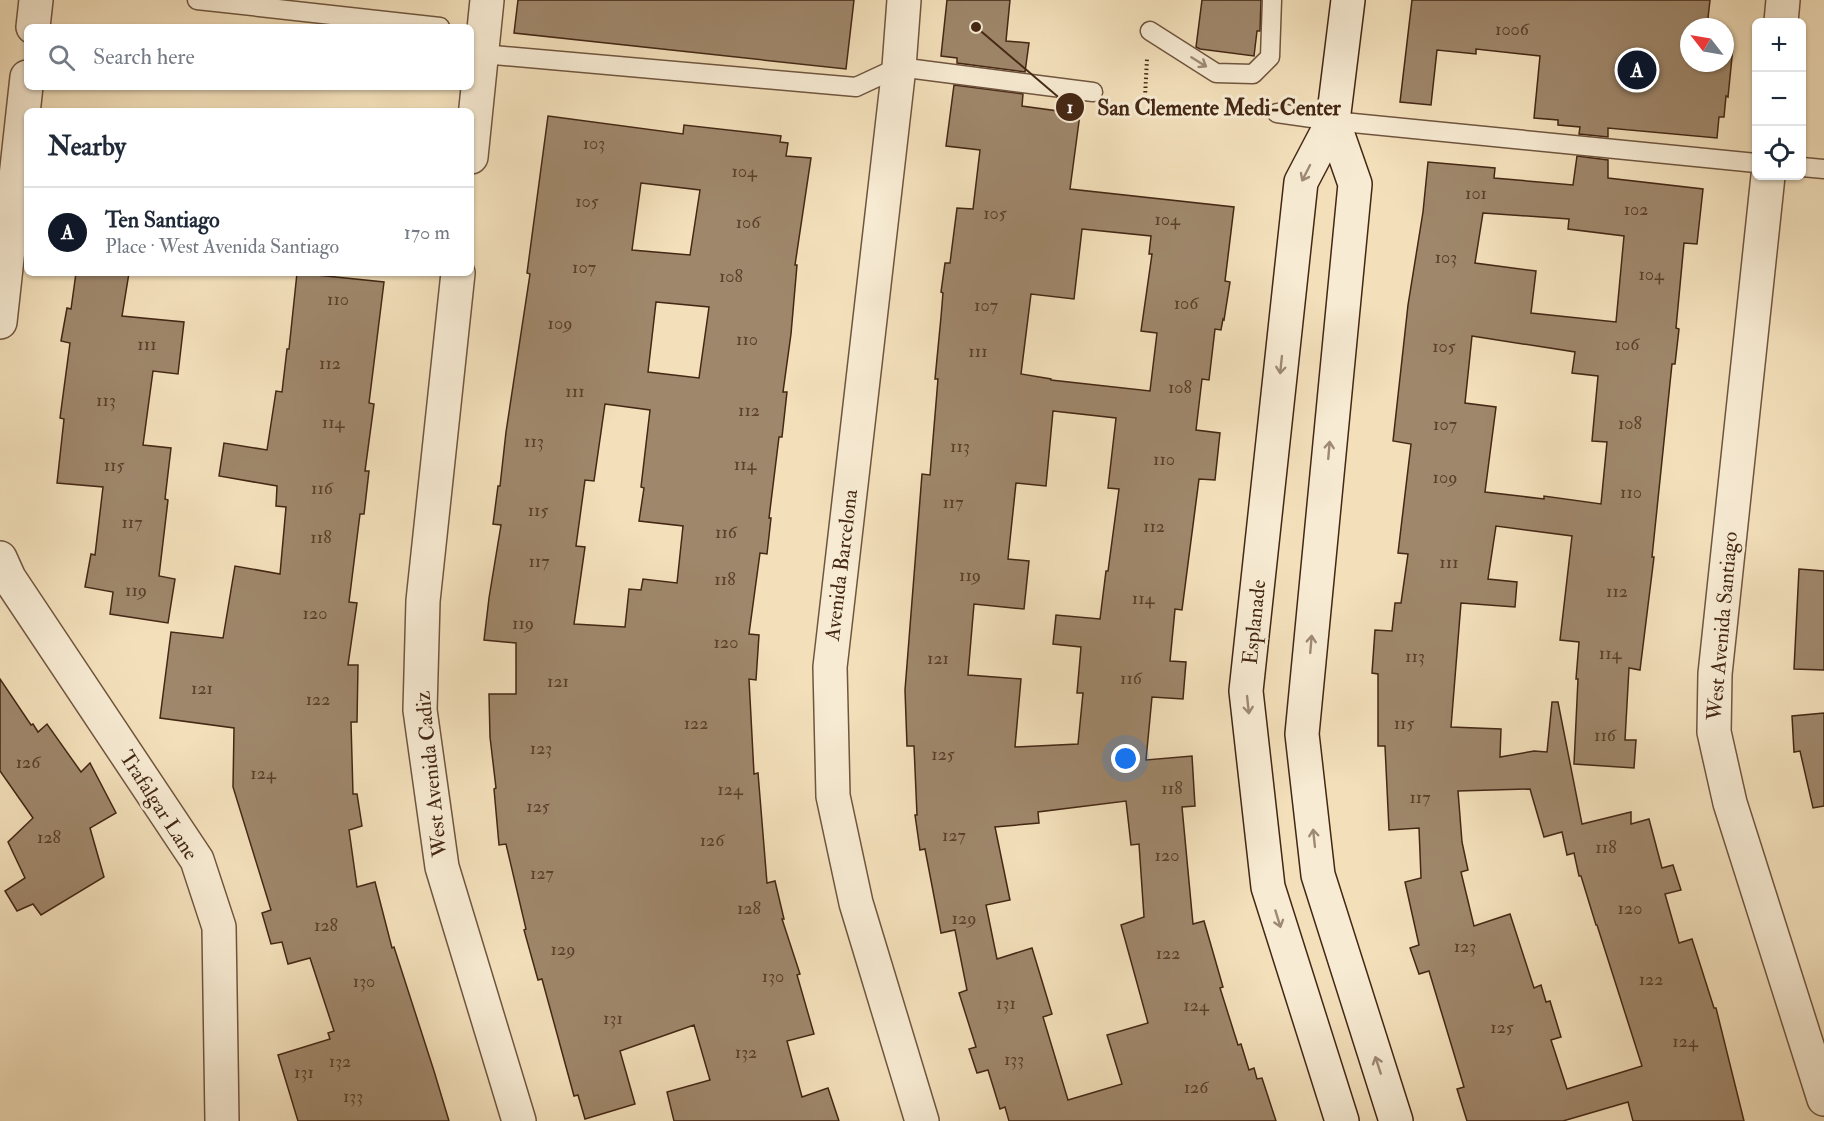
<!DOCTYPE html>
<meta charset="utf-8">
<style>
:root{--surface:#fff;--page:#f2f2f3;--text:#1f2937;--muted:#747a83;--line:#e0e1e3;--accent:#111827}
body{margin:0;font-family:"IM FELL Double Pica",serif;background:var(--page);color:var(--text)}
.controls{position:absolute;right:18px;top:18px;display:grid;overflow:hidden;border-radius:9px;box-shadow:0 2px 4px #0004}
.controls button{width:54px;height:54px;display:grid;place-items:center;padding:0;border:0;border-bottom:2px solid var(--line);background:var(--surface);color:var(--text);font:30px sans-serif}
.compass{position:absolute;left:1680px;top:18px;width:54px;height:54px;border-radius:50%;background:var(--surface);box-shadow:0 2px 4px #0004;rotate:301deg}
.you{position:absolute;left:1126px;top:759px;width:21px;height:21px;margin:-15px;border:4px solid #fff;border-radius:50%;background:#1a73e8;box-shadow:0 0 0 9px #1a73e833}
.badge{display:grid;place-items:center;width:39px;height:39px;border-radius:50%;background:var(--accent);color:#fff;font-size:20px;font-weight:700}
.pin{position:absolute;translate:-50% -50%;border:3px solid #fff;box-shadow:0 2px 6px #0006}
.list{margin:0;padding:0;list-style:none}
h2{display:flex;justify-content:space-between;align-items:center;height:78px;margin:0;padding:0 24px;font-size:26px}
h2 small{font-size:20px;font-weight:400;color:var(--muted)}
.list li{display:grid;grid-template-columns:39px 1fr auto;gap:18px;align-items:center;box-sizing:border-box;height:90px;padding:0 24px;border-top:2px solid var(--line)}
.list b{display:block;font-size:22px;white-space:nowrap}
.list p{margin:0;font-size:20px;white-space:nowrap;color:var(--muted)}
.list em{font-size:20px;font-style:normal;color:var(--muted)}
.icon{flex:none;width:33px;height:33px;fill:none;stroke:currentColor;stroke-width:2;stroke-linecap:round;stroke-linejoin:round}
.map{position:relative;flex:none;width:1824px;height:1121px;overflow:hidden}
.search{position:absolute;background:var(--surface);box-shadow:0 2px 4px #0004;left:24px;top:24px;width:450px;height:66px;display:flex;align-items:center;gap:15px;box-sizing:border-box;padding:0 21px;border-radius:9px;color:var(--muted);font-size:22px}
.panel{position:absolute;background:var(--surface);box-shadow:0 2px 4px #0004;left:24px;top:108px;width:450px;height:168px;border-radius:9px}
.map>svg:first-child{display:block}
.building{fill:#9f876b;stroke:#442714;stroke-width:1.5;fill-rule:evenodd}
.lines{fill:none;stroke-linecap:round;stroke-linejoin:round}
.lane-casing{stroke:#70553e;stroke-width:21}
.street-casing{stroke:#70553e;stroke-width:36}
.secondary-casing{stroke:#442714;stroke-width:36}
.path{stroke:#442714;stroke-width:4;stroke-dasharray:1.5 3;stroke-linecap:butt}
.lane{stroke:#f7ebd3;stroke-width:18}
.street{stroke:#f7ebd3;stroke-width:33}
.secondary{stroke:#f7ebd3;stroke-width:33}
.oneway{stroke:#9e8974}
.labels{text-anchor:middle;stroke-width:6;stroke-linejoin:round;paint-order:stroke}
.number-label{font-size:18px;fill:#5b3f2a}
.street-label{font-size:21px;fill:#442714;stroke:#f7ebd3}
.leader{fill:none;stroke:#442714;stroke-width:2}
.callout-dot{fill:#442714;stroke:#f7ebd3;stroke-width:2}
.mark-label{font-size:18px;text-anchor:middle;font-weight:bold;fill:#fff}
.callout-label{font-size:22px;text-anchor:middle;font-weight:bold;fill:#442714;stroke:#f7ebd3;stroke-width:6;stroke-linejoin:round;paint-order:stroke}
</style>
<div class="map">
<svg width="1824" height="1121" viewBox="0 0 1824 1121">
<rect width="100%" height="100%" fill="#f3e0bb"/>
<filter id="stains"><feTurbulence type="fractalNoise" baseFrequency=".00333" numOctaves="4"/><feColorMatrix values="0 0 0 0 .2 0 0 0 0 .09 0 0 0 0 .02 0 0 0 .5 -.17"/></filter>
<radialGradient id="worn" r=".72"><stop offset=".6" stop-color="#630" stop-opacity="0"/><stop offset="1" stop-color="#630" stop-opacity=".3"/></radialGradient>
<g class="building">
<path d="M518,0H854L846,69L514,33Z"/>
<path d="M947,0H1010L1006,41L1029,43L1025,72L957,63V58L941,56Z"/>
<path d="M1202,0H1261L1260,31H1257L1254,56L1200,49L1196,47Z"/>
<path d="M1412,0H1710L1707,27H1689V63H1725V43L1726,46L1733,47L1728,97L1726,96L1724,117H1719L1717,138L1608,128V137L1579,134L1580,127L1558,125V120L1534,118L1540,56L1476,49V54L1437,50L1431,105L1400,102Z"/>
<path d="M954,85L1023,94L1022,106L1080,114L1070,189L1234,207L1225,281L1230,282L1224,320L1223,319L1221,330L1215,329L1209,380L1202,379L1196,430L1220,433L1215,480L1199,479L1182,610L1175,609L1170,661L1186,662L1183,699L1152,697L1146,760L1192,756L1195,806L1182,807L1193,924L1204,921L1223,987L1220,988L1238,1045L1241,1044L1249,1070L1254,1068L1257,1079L1262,1078L1276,1121H1009L1005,1107L1000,1109L988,1070L977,1073L969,1049L976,1047L959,993L967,990L955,930L941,933L925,849L920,850L915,815H917L914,746H907L905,690L922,474L930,475L938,379H935L941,317L943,293L941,292L945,263H950L957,208L973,209L980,150L946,146ZM1082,229L1151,236L1149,254H1152L1141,331L1157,333L1150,391L1051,380V379L1021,374L1031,294L1074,299ZM1053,411L1116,418L1108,488L1119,489L1108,571H1106L1100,619L1056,615L1053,644L1081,647L1077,693H1083L1078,744L1015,747L1021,679L968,675L974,604L1024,609L1029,561L1008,559L1016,483L1046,486ZM1126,801L1131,845L1139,844L1144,917L1121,925L1148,1023L1107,1035L1122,1084L1068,1100L1043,1017L1052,1014L1032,948L997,959L986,905L1010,900L995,827L1039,823L1038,812Z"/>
<path d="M548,116L683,134L684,125L781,136L780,142L788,143L786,156L811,158L795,265H797L791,334L783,392H787L782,437H779L769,518H771L767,554L760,553L749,634L759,635L756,680L749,679L754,774L758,773L767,883L775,881L784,919H782L800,974L797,975L814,1034L787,1041L802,1097L828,1088L839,1121H674L667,1092L710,1080L694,1025L620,1051L635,1104L585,1119L578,1095L574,1096L542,979L538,980L524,930L526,929L506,844L499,845L494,789L496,788L490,737L489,694H516V643L484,640L489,598L501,525L493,524L498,486H500L506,432L530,274L527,273ZM641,183L700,190L690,255L632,250ZM656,302L709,307L699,378L648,372ZM605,404L650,410L641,487L644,488L639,521L683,526L677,583L643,579L641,590L629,589L625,627L574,624L585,547L576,546L585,480L594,481Z"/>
<path d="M1577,156L1608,160V178L1703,189L1697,244L1684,243L1676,328L1679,329L1675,364H1672L1652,557H1654L1640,670L1629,668L1625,740H1636L1634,768L1574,764L1578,679H1576L1579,642L1560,640L1572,536L1496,526L1488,579L1517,582L1515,607L1461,603L1451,727L1501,729L1500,757L1534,751L1547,752L1552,702H1558L1582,824L1631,812V824L1649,819L1662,868L1673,865L1681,890L1665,894L1679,943L1692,939L1714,1008H1716L1744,1121H1633L1628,1102L1563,1121H1467L1457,1089L1464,1087L1429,971L1419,974L1410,948L1419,945L1405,882L1421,878L1419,828L1389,830L1385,746H1378V674L1372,673L1375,630L1392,631L1395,603H1401L1408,554L1398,553L1411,444L1393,441L1408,305L1423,212L1428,162L1495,168L1494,178L1573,185ZM1483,213L1569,219L1568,229L1624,236L1616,322L1531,313L1536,271L1475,263ZM1472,336L1575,352L1572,373L1598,376L1592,441L1607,442L1601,504L1544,496V499L1485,492L1496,407L1465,403ZM1530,789L1544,837L1562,832L1567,855L1574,853L1579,876H1581L1596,925H1597L1642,1066L1567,1089L1551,1040L1561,1037L1550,1001L1546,1002L1541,985L1534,988L1510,914L1474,926L1461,872L1468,870L1462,842L1458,791Z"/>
<path d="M76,273H129L122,316L184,322L178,374L153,371L143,445L171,448L165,499L168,500L159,576L175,579L168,623L110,614L113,592L85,587L91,554L95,555L103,487L57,483L64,419L60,418L70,343L61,341L67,308L71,309Z"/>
<path d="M297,273L384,282L369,403L374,404L365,471H369L364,514H360L349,602L357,603L348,665H358L357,722H351L353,794H357L362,826L349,830L357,887L375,882L392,948L394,947L434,1071L449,1121H298L278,1055L330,1039L328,1033L334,1031L310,958L288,964L282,942L271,944L262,913L271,910L233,787L234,728L160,718L171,632L223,638L235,566L280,574L286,507L276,506L277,486L219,476L224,443L267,450L276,391L282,392L287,349H289Z"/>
<path d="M1799,569L1824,571V670L1794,669Z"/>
<path d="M0,679L31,725L33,724L38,732L47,724L81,772L90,763L116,813L90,828L104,877L41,915L33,904L17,911L5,891L25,878L8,842L33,818L0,771Z"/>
<path d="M1824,713V806L1813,808L1800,751L1794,752L1792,716Z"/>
</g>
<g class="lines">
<defs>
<g id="lane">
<path d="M197,0L440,27"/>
<path d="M1150,31L1216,73L1253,74L1270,57L1272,0"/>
<path d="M482,54L856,87L899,67L1093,92"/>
<path d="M1277,113L1333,121L1756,163"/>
<path d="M1802,167L1824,169"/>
</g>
<g id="street">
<path d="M904,0L899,67L830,667L833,796L856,903L922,1121"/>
<path d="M1781,22L1783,0"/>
<path d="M33,27L36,0"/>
<path d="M471,157L487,0"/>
<path d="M1768,176L1715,674L1714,732L1730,803L1824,1099"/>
<path d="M458,273L423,601L420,710L442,867L519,1121"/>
<path d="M0,322L27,77"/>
<path d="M0,558L9,578L197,860L219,927L222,1121"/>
</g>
<g id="secondary">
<path d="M1333,121L1355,184L1302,734L1318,875L1396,1121"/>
<path d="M1342,1121L1268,887L1246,691L1301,182L1333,121L1348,0"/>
</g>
</defs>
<use href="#lane" class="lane-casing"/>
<use href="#street" class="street-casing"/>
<use href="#secondary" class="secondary-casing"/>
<path class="path" d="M1145,97L1147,59"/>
<use href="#lane" class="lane"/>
<use href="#street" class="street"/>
<use href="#secondary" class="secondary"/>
</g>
<defs><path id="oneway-shaft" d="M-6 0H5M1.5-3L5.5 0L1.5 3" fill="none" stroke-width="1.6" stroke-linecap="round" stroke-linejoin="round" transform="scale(1.5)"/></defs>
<g class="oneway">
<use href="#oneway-shaft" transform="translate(1199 62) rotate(32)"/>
<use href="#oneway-shaft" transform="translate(1306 173) rotate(117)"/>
<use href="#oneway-shaft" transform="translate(1281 365) rotate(96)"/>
<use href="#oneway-shaft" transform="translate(1329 450) rotate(-85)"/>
<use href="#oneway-shaft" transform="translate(1311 644) rotate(-85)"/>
<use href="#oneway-shaft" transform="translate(1248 705) rotate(84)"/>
<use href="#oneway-shaft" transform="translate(1314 838) rotate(-96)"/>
<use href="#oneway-shaft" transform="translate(1278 919) rotate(73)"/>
<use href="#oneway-shaft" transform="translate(1378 1065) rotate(-108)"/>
</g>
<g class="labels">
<g class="number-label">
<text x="1512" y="35">1006</text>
<text x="594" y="149">103</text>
<text x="744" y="177">104</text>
<text x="1476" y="199">101</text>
<text x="587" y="207">105</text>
<text x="1636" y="215">102</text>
<text x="995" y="219">105</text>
<text x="1167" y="225">104</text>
<text x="748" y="228">106</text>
<text x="1446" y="263">103</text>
<text x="584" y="273">107</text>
<text x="1651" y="280">104</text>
<text x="731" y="282">108</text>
<text x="338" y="305">110</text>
<text x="1186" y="309">106</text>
<text x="986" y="311">107</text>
<text x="560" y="329">109</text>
<text x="747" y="345">110</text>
<text x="147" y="350">111</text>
<text x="1627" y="350">106</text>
<text x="1444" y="352">105</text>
<text x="978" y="357">111</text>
<text x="330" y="369">112</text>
<text x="1180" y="393">108</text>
<text x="575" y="397">111</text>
<text x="106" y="406">113</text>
<text x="749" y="416">112</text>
<text x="333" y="428">114</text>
<text x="1630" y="429">108</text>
<text x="1445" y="430">107</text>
<text x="534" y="447">113</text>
<text x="960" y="452">113</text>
<text x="1164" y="465">110</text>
<text x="745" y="470">114</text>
<text x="114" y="471">115</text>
<text x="1445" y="483">109</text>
<text x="322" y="494">116</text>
<text x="1631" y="498">110</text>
<text x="953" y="508">117</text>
<text x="538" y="516">115</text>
<text x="132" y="528">117</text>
<text x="1154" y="532">112</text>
<text x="726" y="538">116</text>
<text x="321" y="543">118</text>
<text x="539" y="567">117</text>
<text x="1449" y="568">111</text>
<text x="970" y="581">119</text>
<text x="725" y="585">118</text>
<text x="136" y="596">119</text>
<text x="1617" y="597">112</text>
<text x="1143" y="604">114</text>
<text x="315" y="619">120</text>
<text x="523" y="629">119</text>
<text x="726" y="648">120</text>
<text x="1610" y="659">114</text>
<text x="1415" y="662">113</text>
<text x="938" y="664">121</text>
<text x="1131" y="684">116</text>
<text x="558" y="687">121</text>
<text x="202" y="694">121</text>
<text x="318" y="705">122</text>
<text x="696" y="729">122</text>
<text x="1404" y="729">115</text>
<text x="1605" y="741">116</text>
<text x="541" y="754">123</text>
<text x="943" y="760">125</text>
<text x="28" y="768">126</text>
<text x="263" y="779">124</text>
<text x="1172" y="794">118</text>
<text x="730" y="795">124</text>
<text x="1420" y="803">117</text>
<text x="538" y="812">125</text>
<text x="954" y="841">127</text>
<text x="49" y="843">128</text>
<text x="712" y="846">126</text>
<text x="1606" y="853">118</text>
<text x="1167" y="861">120</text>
<text x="542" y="879">127</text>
<text x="749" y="914">128</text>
<text x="1630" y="914">120</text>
<text x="964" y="924">129</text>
<text x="326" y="931">128</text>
<text x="1465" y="952">123</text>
<text x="563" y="955">129</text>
<text x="1168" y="959">122</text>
<text x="773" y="982">130</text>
<text x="1651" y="985">122</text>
<text x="364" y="987">130</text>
<text x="1006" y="1009">131</text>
<text x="1196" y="1011">124</text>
<text x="613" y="1024">131</text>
<text x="1502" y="1033">125</text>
<text x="1685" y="1047">124</text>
<text x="746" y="1058">132</text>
<text x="1014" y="1065">133</text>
<text x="340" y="1067">132</text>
<text x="304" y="1078">131</text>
<text x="1196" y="1093">126</text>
<text x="353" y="1102">133</text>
</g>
<g class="street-label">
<text transform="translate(841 565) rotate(-83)" y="7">Avenida Barcelona</text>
<text transform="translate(1254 622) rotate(-84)" y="7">Esplanade</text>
<text transform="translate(1722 626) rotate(-85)" y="7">West Avenida Santiago</text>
<text transform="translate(431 774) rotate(-96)" y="7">West Avenida Cadiz</text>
<text transform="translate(159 805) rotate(57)" y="7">Trafalgar Lane</text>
</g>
</g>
<path class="leader" d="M976 27L1070 107"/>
<g class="callout-dot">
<circle cx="976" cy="27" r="6"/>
<circle cx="1070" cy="107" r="15"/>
</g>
<g class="mark-label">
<text x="1070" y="113">1</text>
</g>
<g class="callout-label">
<text x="1219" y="115">San Clemente Medi-Center</text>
</g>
<rect width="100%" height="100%" filter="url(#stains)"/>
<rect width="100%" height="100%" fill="url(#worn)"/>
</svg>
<div class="controls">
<button>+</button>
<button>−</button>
<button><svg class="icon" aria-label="locate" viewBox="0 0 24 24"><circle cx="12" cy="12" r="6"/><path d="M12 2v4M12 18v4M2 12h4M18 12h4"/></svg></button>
</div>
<svg class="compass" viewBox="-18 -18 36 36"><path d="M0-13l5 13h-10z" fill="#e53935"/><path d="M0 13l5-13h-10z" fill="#747a83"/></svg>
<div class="you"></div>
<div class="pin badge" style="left:1637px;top:70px">A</div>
<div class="search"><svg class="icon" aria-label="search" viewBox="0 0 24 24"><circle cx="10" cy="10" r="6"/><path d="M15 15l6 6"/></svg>Search here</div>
<section class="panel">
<h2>Nearby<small></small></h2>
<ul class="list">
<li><span class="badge">A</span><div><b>Ten Santiago</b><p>Place · West Avenida Santiago</p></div><em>170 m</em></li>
</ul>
</section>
</div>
